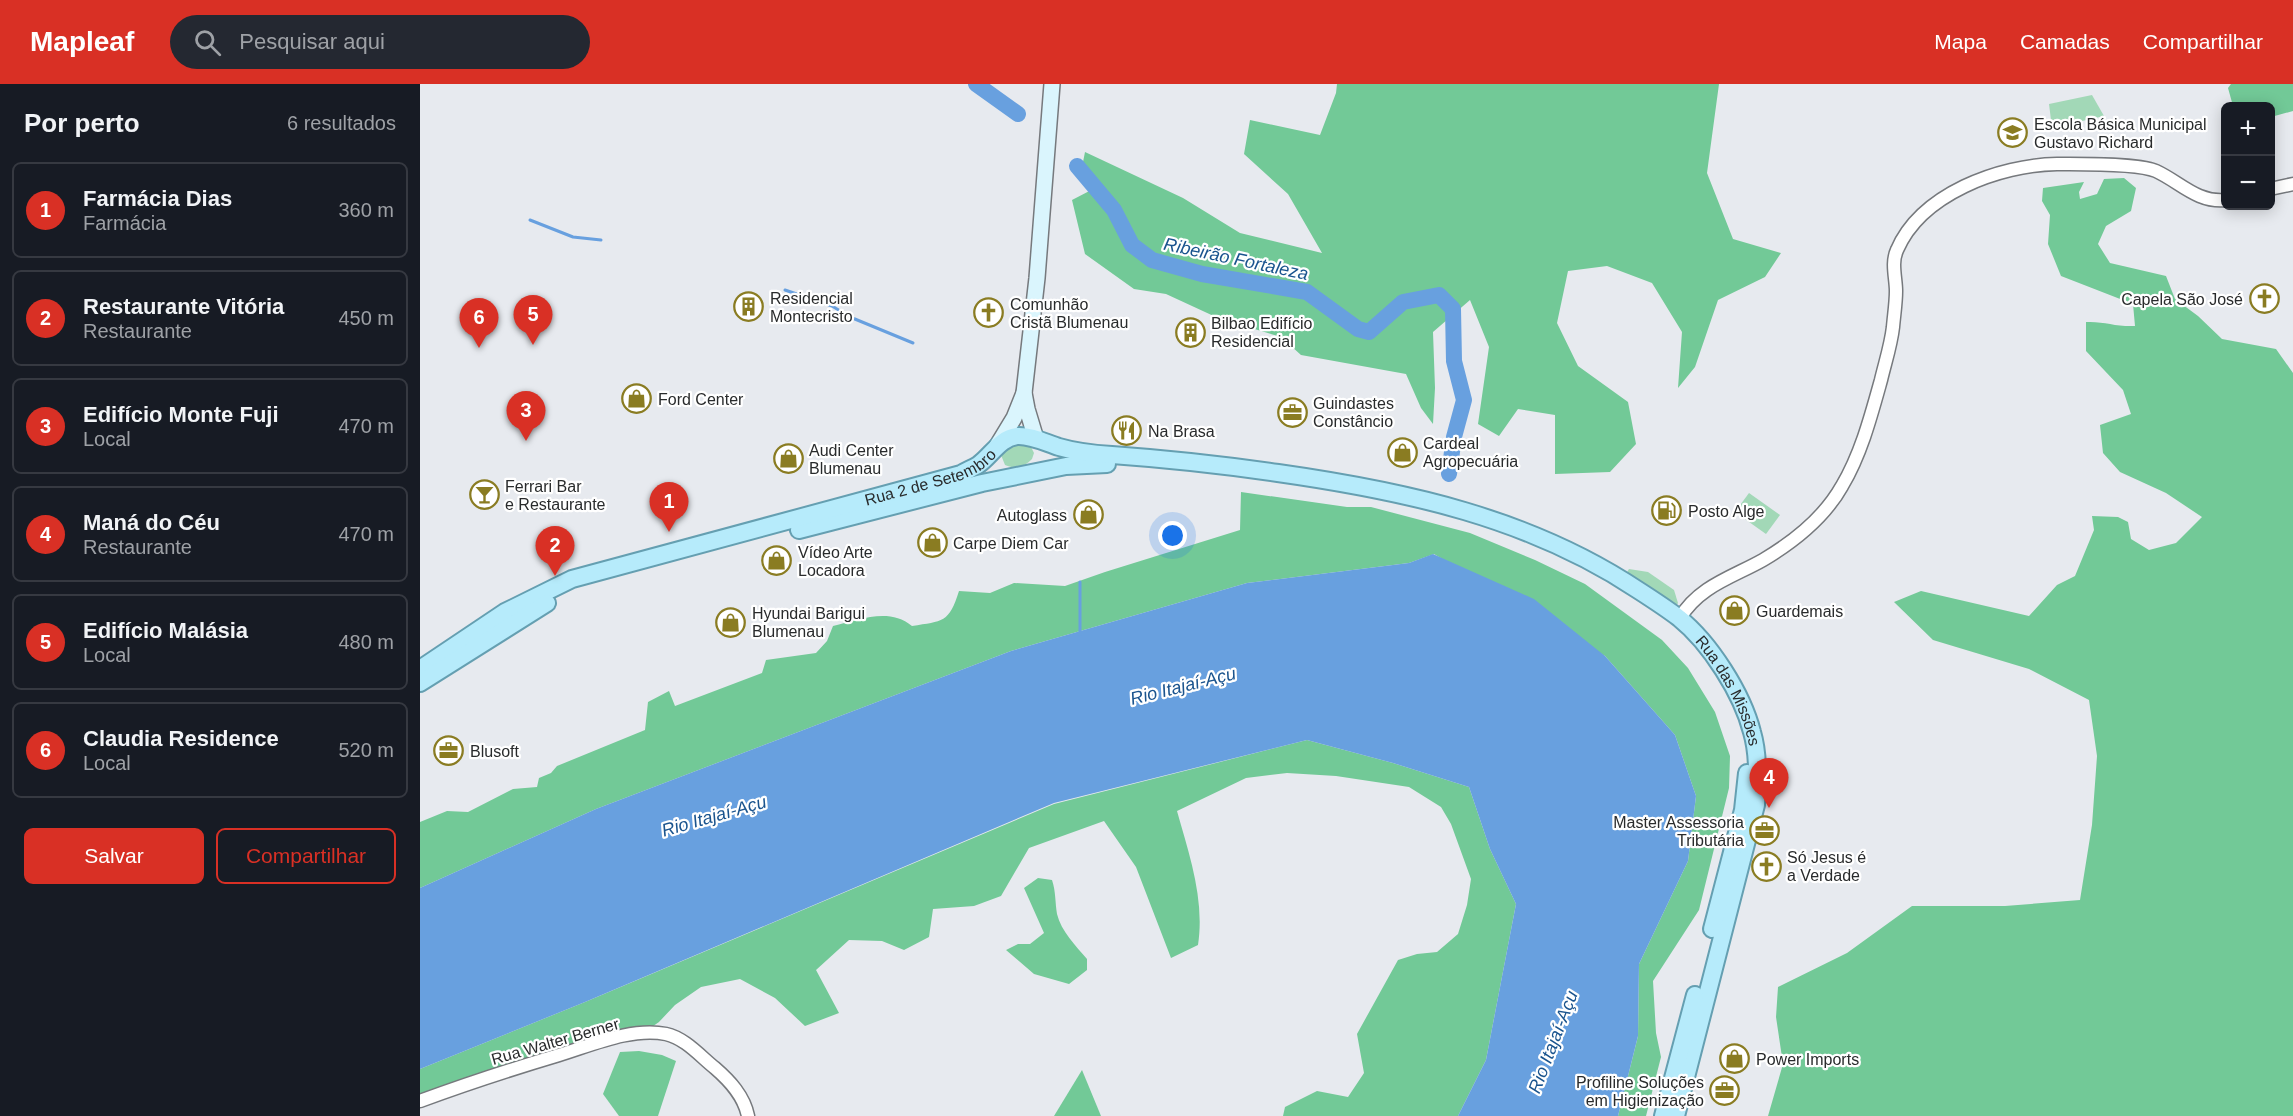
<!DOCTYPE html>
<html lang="pt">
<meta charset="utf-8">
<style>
:root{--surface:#171b24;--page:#242831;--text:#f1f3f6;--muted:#9ea1a6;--line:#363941;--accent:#d93025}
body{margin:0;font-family:Helvetica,sans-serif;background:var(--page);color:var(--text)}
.controls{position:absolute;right:18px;top:18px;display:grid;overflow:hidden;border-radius:9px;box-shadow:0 3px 15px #0003}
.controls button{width:54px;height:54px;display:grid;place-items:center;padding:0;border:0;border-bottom:2px solid var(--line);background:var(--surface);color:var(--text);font:30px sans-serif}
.you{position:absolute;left:753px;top:452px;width:21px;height:21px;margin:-15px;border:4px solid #fff;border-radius:50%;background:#1a73e8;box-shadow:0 0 0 9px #1a73e833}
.badge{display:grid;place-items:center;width:39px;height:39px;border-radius:50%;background:var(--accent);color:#fff;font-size:20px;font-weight:700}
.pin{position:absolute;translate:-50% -50px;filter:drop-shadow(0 2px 3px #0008)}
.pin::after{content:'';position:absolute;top:32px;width:21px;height:18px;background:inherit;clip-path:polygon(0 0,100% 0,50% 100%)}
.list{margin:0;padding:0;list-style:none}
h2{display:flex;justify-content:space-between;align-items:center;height:78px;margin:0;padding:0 24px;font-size:26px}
h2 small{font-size:20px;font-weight:400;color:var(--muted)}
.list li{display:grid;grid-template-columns:39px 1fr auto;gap:18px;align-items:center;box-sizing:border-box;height:96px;margin:0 12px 12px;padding:0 12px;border:2px solid var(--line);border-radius:9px}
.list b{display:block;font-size:22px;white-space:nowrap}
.list p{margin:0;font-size:20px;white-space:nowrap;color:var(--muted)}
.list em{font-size:20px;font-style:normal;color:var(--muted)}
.actions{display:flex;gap:12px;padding:18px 24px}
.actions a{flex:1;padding:14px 0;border:2px solid var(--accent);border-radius:9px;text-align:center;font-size:21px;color:var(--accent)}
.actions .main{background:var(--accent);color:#fff}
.icon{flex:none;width:33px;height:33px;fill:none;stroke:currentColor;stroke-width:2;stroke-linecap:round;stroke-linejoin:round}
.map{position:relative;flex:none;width:1873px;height:1032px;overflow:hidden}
header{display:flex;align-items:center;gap:36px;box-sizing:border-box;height:84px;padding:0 30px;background:var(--accent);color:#fff}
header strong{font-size:28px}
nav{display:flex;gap:33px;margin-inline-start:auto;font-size:21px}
.search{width:420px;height:54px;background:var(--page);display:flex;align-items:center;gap:15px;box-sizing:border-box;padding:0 21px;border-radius:33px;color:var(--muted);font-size:22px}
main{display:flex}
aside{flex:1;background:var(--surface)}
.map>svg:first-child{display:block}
.green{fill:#a2d8b7}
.forest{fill:#72c997}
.water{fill:#68a0df}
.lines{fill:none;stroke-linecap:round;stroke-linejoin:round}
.stream{stroke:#68a0df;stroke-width:3}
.river{stroke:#68a0df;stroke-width:16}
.tertiary-casing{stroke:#76797d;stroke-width:15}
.secondary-casing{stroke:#76797d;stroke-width:18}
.primary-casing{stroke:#659fb1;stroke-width:20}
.tertiary{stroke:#fff;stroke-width:12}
.secondary{stroke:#daf5fd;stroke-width:15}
.primary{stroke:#b6ebfb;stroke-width:16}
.labels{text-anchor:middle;stroke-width:4.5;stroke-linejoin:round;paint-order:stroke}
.poi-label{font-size:16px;fill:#292b2c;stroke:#fff;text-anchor:start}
.street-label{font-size:16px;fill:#292b2c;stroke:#fff}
.water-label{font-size:18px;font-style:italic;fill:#1a548e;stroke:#fff}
</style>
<header>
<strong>Mapleaf</strong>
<div class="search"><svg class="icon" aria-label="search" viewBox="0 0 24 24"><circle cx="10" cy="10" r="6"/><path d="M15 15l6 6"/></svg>Pesquisar aqui</div>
<nav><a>Mapa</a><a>Camadas</a><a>Compartilhar</a></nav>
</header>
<main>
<aside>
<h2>Por perto<small>6 resultados</small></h2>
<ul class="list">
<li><span class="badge">1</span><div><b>Farmácia Dias</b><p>Farmácia</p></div><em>360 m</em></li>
<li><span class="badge">2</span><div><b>Restaurante Vitória</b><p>Restaurante</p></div><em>450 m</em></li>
<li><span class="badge">3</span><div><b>Edifício Monte Fuji</b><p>Local</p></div><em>470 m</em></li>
<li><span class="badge">4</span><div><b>Maná do Céu</b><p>Restaurante</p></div><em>470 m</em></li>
<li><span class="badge">5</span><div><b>Edifício Malásia</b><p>Local</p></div><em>480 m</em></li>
<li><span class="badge">6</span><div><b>Claudia Residence</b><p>Local</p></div><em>520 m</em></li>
</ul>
<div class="actions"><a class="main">Salvar</a><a>Compartilhar</a></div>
</aside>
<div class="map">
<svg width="1873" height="1032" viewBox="0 0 1873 1032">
<rect width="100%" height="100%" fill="#e7eaef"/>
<g class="green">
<path d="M1672,11L1684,32L1632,44L1629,20Z"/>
<path d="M592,359L610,361L614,369L612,375C604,383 596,386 585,381L581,371L584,365Z"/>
<path d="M1329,409L1360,431L1346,450L1315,428Z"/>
<path d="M1209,485L1228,488L1254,506L1258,519L1254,526L1206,490Z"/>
</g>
<g class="forest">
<path d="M917,0H1299L1287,89L1313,155L1361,169L1345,193L1298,216L1275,283L1258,304L1262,248L1232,199L1187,182L1148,187L1137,239L1158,282L1208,318L1216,360L1190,388L1135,390V331L1098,325L1079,352L1058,340L1069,263L1050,216L1013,248L1015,304L1013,340L1001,324L986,290L881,271L861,253L798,234L746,210L714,205L665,170L652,116L679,102L662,83L665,68L763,114L820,149L902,169L868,110L824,70L830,36L900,51L916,9Z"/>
<path d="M1811,0H1873V27L1851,33L1850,22H1813L1808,4Z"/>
<path d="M1704,94L1716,104L1711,127L1686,142L1678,160L1690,179L1746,192L1755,215L1778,232L1802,255L1856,265L1873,289V1032H1348L1363,980L1356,933L1358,903L1427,869L1492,822H1585L1660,816L1672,741L1677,672L1669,616L1609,585L1513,556L1474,518L1501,507L1609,532L1637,501L1655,492L1674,446L1672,432L1698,433L1708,438L1711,455L1729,466L1756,459L1782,433L1746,409L1700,388L1683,369L1680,341L1711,330L1703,306L1666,267V238C1684,237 1696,243 1715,242L1713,220L1641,192L1628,160L1630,131L1622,117L1623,104L1664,98L1659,108L1660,115L1677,110L1684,95Z"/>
<path d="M821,408L927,423H951L1050,449L1115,476L1165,500L1242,556L1268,584L1295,628L1310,672L1309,704L1279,826L1233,897L1236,949L1241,973L1226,1032H1198L1218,952L1219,880L1268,777L1276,712L1255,651L1185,572L1014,470L989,479L827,499L591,567L176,725L0,804V738L27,727L48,728L93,705L117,703L119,694L131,689L137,682L225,646L228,618L249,607L255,622L342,589L346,576L396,569L407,557L413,542C439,536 469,523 492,542C523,537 529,539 539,507L570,509L594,499L645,502L685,488L820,446Z"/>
<path d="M887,656L973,679L1049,703L1070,765L1096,820L1066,976L1038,1032H863L865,1023L897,1007L928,1013L944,989L937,950L978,876L997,870L1017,868L1038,850L1047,821L1051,795L1031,740L1021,723L989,703L916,692L867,689L826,694L757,727C769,770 785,815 778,861L751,874L716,783L684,737L609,764L581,812L554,822L513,825L509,853L484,866L462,857L429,856L396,886L419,929L385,942L355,914L320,895L281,903L255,921L239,938L226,947L205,946L180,951L0,1011V985L165,918L634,720Z"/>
<path d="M618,794L632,796C636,808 635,819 637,830C641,847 656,862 667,875V886L649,900L614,890L586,866L598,860H610L624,849L604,804Z"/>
<path d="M219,967L242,971L256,977L238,1032H199L183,1010L200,968Z"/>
<path d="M662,986L681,1032H634Z"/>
</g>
<path class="water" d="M1013,470L1114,515L1185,572L1255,651L1276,712L1268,777L1219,880L1218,952L1198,1032H1038L1066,976L1096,820L1070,765L1049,703L973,679L887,656L634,719L165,918L0,985V804L176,725L591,567L827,499L989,479Z"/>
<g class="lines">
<g class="stream">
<path d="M110,136L153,153L181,156"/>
<path d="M365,206L412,222L430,233L493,259"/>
<path d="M660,550V498"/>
</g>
<g class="river">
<path d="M556,0L598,30"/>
<path d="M657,82L694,126L712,161L732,176L782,190L887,208L938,245L949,248L983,218L1019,211L1033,225L1034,277L1044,316L1034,353L1029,390"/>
</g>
<defs>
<g id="tertiary">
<path d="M1850,105L1873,100"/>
<path d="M1260,534C1279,502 1313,493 1343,476C1375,457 1404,434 1422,402C1441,370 1451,332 1461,296C1465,279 1471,261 1473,243C1474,231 1476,219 1476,207C1476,194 1471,179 1477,166C1501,110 1579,81 1637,80C1658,80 1718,79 1736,87C1760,98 1777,119 1806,116"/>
<path d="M0,1017C46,1000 92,985 139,971C172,961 212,943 246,950C265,954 281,973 295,984C310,997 324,1012 328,1032"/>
</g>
<g id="secondary">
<path d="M616,355L607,325L604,309L617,194L632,0"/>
<path d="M577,362L594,334L604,309"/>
</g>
<g id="primary">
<path d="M379,446L562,399L646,382L687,380"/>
<path id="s1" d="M0,585L85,528L152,495L541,390C546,387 553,384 558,381C571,372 580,354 597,352C611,351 626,359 639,363C656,368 675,370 692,371C748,375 803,381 858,389C985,407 1110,434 1218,506C1232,515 1246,524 1259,534C1290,559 1322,609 1332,648C1339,672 1337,696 1336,721L1256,1032"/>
<path d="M0,599L127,519"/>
<path d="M1292,845L1323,726L1327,689"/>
<path d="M1243,1032L1275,911"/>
</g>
</defs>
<use href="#tertiary" class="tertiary-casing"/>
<use href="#secondary" class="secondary-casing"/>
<use href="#primary" class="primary-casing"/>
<use href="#tertiary" class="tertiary"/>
<use href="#secondary" class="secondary"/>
<use href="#primary" class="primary"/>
</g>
<defs>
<symbol id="school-ring" viewBox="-11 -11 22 22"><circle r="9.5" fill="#fff" stroke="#8a7c22" stroke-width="1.5"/><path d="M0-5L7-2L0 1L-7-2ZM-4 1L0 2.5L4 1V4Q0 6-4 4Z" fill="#8a7c22"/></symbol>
<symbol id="church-ring" viewBox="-11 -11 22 22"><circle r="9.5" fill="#fff" stroke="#8a7c22" stroke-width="1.5"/><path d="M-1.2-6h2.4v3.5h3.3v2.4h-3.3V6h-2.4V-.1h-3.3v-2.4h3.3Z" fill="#8a7c22"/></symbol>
<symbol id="building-ring" viewBox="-11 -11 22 22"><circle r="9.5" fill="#fff" stroke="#8a7c22" stroke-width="1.5"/><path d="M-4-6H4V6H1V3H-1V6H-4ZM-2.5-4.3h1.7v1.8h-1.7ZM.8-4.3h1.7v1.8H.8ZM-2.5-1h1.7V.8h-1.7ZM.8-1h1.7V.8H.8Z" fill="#8a7c22"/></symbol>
<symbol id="shop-ring" viewBox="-11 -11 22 22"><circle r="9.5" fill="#fff" stroke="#8a7c22" stroke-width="1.5"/><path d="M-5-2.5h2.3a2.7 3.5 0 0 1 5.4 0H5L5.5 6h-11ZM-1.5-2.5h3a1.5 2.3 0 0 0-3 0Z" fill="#8a7c22"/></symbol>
<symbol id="office-ring" viewBox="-11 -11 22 22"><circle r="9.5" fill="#fff" stroke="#8a7c22" stroke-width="1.5"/><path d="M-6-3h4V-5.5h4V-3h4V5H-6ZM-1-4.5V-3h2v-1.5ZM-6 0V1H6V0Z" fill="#8a7c22"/></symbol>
<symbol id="restaurant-ring" viewBox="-11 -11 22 22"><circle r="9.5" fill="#fff" stroke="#8a7c22" stroke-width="1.5"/><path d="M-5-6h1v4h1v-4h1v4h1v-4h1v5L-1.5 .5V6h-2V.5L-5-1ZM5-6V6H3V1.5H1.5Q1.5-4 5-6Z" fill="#8a7c22"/></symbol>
<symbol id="bar-ring" viewBox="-11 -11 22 22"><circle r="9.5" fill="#fff" stroke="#8a7c22" stroke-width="1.5"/><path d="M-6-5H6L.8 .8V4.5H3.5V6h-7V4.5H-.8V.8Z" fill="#8a7c22"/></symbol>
<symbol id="fuel-ring" viewBox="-11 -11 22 22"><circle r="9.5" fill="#fff" stroke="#8a7c22" stroke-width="1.5"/><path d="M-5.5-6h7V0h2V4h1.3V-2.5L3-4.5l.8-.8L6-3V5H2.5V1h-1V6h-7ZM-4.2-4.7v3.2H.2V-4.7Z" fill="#8a7c22"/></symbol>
</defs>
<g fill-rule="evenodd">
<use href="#school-ring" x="1576" y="32" width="33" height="33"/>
<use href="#church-ring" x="1828" y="198" width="33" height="33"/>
<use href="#building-ring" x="312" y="206" width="33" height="33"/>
<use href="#church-ring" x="552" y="212" width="33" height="33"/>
<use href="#building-ring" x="754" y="232" width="33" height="33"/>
<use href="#shop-ring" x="200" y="298" width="33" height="33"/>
<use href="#office-ring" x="856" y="312" width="33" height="33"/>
<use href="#restaurant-ring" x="690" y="330" width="33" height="33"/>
<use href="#shop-ring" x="966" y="352" width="33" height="33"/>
<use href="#shop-ring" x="352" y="358" width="33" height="33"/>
<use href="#bar-ring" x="48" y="394" width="33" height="33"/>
<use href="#fuel-ring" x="1230" y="410" width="33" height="33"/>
<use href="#shop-ring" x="652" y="414" width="33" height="33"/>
<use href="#shop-ring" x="496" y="442" width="33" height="33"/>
<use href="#shop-ring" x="340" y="460" width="33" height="33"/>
<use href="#shop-ring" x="1298" y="510" width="33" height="33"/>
<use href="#shop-ring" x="294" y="522" width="33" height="33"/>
<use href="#office-ring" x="12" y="650" width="33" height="33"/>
<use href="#office-ring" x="1328" y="730" width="33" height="33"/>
<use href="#church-ring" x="1330" y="766" width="33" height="33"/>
<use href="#shop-ring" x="1298" y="958" width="33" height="33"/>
<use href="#office-ring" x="1288" y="990" width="33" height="33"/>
</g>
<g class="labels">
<g class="poi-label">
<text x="1614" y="46">Escola Básica Municipal<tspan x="1614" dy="18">Gustavo Richard</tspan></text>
<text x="350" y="220">Residencial<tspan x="350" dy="18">Montecristo</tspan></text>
<text x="1823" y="221" text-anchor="end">Capela São José</text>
<text x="590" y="226">Comunhão<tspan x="590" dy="18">Cristã Blumenau</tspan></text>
<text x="791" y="245">Bilbao Edifício<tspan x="791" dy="18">Residencial</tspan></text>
<text x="238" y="321">Ford Center</text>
<text x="893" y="325">Guindastes<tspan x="893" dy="18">Constâncio</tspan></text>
<text x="728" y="353">Na Brasa</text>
<text x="1003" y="365">Cardeal<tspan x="1003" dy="18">Agropecuária</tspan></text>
<text x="389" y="372">Audi Center<tspan x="389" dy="18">Blumenau</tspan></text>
<text x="85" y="408">Ferrari Bar<tspan x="85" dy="18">e Restaurante</tspan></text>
<text x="1268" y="433">Posto Alge</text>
<text x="647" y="437" text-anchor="end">Autoglass</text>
<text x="533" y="465">Carpe Diem Car</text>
<text x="378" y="474">Vídeo Arte<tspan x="378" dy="18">Locadora</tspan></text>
<text x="1336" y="533">Guardemais</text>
<text x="332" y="535">Hyundai Barigui<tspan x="332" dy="18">Blumenau</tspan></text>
<text x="50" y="673">Blusoft</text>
<text x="1324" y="744" text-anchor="end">Master Assessoria<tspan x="1324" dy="18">Tributária</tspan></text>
<text x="1367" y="779">Só Jesus é<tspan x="1367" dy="18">a Verdade</tspan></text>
<text x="1336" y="981">Power Imports</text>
<text x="1284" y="1004" text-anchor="end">Profiline Soluções<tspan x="1284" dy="18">em Higienização</tspan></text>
</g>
<g class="street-label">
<text dy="6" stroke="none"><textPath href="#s1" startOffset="550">Rua 2 de Setembro</textPath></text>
<text dy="6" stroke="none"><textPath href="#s1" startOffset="1434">Rua das Missões</textPath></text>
<text transform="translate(135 957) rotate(-16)" y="6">Rua Walter Berner</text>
</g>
<g class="water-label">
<text transform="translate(816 175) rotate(12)" y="6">Ribeirão Fortaleza</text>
<text transform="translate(763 602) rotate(-14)" y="6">Rio Itajaí-Açu</text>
<text transform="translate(294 732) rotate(-16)" y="6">Rio Itajaí-Açu</text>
<text transform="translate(1133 958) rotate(-69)" y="6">Rio Itajaí-Açu</text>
</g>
</g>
</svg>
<div class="controls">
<button>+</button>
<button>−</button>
</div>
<div class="you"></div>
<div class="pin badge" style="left:249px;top:448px">1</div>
<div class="pin badge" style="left:135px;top:492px">2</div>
<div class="pin badge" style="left:106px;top:357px">3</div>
<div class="pin badge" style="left:1349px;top:724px">4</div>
<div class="pin badge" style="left:113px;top:261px">5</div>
<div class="pin badge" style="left:59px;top:264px">6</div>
</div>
</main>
